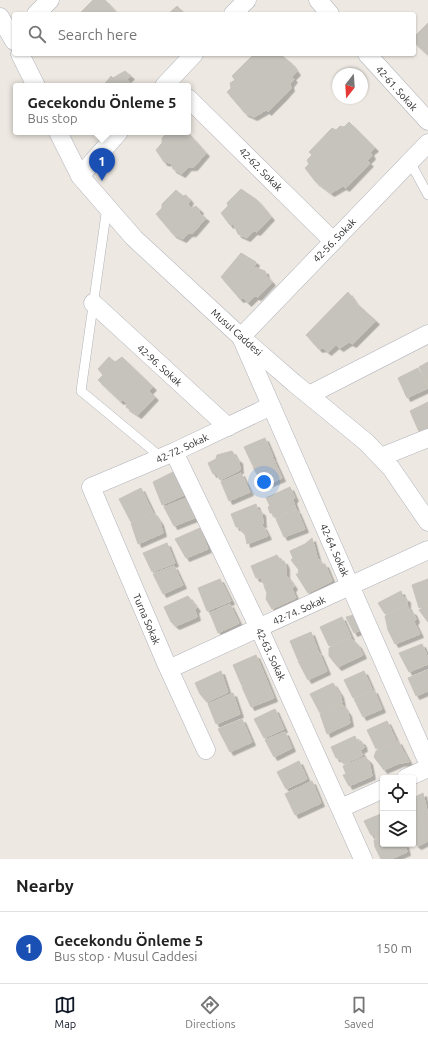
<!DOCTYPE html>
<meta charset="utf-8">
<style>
:root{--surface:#fff;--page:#f2f2f2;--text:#222;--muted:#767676;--line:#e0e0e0;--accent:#111827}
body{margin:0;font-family:Ubuntu,sans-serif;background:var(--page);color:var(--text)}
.controls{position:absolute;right:12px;bottom:12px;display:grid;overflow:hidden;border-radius:4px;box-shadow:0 1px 3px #0004}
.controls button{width:36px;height:36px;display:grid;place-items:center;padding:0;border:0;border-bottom:1px solid var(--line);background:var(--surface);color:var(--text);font:20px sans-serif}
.compass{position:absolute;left:332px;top:68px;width:36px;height:36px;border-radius:50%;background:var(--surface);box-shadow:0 1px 3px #0004;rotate:197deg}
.you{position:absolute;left:264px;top:482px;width:14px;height:14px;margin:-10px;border:3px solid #fff;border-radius:50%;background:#1a73e8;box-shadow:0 0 0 6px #1a73e833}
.badge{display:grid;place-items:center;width:26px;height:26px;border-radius:50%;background:var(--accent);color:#fff;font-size:13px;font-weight:700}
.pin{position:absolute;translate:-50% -33px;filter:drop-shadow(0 1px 2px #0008)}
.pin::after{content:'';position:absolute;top:21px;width:14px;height:12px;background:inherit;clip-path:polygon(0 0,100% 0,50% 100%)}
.popup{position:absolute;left:13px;top:83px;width:178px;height:52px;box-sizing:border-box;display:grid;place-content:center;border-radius:4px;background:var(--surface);filter:drop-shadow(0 1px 3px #0005);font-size:13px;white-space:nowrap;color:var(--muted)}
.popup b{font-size:15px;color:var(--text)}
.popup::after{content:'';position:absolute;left:50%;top:100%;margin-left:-8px;border:8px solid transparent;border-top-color:var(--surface)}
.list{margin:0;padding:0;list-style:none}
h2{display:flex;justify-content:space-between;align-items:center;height:52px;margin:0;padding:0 16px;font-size:17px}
h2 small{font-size:13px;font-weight:400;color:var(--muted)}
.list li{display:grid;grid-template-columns:26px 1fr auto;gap:12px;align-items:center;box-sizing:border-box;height:72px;padding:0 16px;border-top:1px solid var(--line)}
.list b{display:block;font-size:15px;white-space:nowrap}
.list p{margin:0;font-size:13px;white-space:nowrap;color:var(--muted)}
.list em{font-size:13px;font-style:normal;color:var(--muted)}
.icon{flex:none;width:22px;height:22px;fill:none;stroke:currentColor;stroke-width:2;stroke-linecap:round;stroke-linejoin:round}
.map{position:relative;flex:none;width:428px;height:859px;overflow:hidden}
.search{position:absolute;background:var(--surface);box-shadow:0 1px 3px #0004;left:12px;right:12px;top:12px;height:44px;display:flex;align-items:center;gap:10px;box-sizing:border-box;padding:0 14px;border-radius:4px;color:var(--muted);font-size:15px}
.sheet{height:124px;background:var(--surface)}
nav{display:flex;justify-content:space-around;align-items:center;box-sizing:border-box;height:56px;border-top:1px solid var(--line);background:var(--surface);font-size:11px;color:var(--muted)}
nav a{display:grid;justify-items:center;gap:2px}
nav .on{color:var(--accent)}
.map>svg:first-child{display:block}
.building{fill:#c6c2bc;stroke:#c9c4ba;filter:url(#shadow)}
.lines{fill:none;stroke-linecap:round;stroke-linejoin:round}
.lane-casing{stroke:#b1b3bc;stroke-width:10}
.street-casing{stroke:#b1b3bc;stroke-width:19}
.lane{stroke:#fff;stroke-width:9}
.street{stroke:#fff;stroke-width:18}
.labels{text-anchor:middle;stroke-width:3.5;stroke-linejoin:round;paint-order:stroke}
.street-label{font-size:10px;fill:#2d2d2d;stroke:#fff}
</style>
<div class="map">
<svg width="428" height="859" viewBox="0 0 428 859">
<defs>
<filter id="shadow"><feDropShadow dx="3.5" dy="3.5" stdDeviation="0" flood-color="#0004"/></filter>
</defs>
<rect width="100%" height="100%" fill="#ede8e1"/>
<g class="building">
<path d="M93,0H105L118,14H79Z"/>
<path d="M177,6L185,14H168Z"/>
<path d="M428,23V55L414,42V37Z"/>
<path d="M254,54H280L291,63L297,72L292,77L294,79L290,84L291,88L282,98L268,112L266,110L254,117L245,113L227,92L231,88L230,83L235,80L232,76Z"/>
<path d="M125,71L131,76L127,79L132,84L130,86H103L111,76L113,78Z"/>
<path d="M349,122L375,148L370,152L372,156L367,161L370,163L346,188L343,186L331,193L315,181L305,168L309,164L307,160L312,155L309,152L332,128L336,130L340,126L344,127Z"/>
<path d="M168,132H187L206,153L194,167H188L182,174L173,169L171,163L164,162L156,150L162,143V138Z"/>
<path d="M241,189L257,200L271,217L257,232L254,231L247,238L238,234L235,227L232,224L230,225L221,213L228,206L227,203Z"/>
<path d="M176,190L183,196L186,195L190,200L188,204L192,208L196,206L200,210L199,213L206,218L193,233H189L183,239L173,234L156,214L162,208V204Z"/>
<path d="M241,253L256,262L254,267L265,271L266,275L272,282L258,297L255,296L248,303L243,298L240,299L221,277Z"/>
<path d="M348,292L356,303L376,321L353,344L349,342L340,348L336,345L328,352L323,348L319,349L306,335Z"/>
<path d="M109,357L115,362L122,357L153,387L149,391L155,397L138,415L126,407L127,404L124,400L120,401L98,380L103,375L98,369Z"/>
<path d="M428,362V385L419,367Z"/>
<path d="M418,368L428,388L407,398L398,378Z"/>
<path d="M428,402V431L420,434L410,411Z"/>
<path d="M265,438L273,457L253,466L244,447Z"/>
<path d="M232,451L236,458L239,460L240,470L220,480L216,473L213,474L208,463L216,459L217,455Z"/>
<path d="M273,458L282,478L263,486L253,467Z"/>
<path d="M175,471L186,494L162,505L153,482Z"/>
<path d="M241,473L250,492L229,501L221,482Z"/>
<path d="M290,487L295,498L293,500L296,509L275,518L273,513H270L268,507L270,506L266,498Z"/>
<path d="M141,488L152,511L131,522L119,499Z"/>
<path d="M189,497L197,517L174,526L164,507Z"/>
<path d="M256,504L258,510L262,512L263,524L243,533L239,527H236L231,514Z"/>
<path d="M297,510L305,529L284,537L276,519Z"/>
<path d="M153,512L160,522L163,533L138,544L131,523Z"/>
<path d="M263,526L268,536L247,544L245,534Z"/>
<path d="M200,528L208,549L186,558L175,539Z"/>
<path d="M312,538L318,560L299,570L291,560L293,558L290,551L305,544Z"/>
<path d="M167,543L175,563L152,572L143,553Z"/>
<path d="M277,555L281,561H284L286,566V575L264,585L261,578H256L251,566Z"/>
<path d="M320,560L321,565L325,564L332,581L308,593L296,574H299L298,571Z"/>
<path d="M174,566L183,585L163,594L153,574Z"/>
<path d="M286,575L294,586L292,589L296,598L272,609L266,599L267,593L264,586Z"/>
<path d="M220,579L231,601L207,611L198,588Z"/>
<path d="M428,579V604L419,608L412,585Z"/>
<path d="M401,591L403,597L407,599V605L385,614L378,603Z"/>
<path d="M188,596L197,608L195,610L197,617L176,626L171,622L164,607Z"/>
<path d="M230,604L239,623L218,633L210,613Z"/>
<path d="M408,606L409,611L413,612L416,619L414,622L420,634L395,644L388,630L385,616Z"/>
<path d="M428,606V622L419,610Z"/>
<path d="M354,615L361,630L354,633L346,617Z"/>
<path d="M342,617L351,637L329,646L320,627Z"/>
<path d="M311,632L318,651L298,660L290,641Z"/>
<path d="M351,638L358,645L363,655L338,667L329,656V648Z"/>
<path d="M422,644L428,658V664L409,672L399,653Z"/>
<path d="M319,652L327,671L308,680L298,661Z"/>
<path d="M256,655L265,676L242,686L233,665Z"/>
<path d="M428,670V691L416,696L408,678Z"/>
<path d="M221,671L228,692L207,702L200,694L195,683Z"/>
<path d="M364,671L372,689L353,698L344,680Z"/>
<path d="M265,676L274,698L251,707L242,687Z"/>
<path d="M333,683L340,694L342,703L320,713L310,694Z"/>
<path d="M374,690L382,709L363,717L354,699Z"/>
<path d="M233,693L240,714L216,724L208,704Z"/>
<path d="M342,704L348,713L350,723L327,734L320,714Z"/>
<path d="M275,709L284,729L264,738L254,719Z"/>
<path d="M242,719L252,742L230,752L218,729Z"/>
<path d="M387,721L396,740L376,749L367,730Z"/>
<path d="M285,732L292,748L274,757L265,740Z"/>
<path d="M355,736L357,741H361L363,744L364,748L360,750L363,755L344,764L339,758H336L331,747Z"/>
<path d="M398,741L409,762L400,763L384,770L374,757L376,751Z"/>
<path d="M365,757L369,761L372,776L349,786L343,775L346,774L343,766Z"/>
<path d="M299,761L307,779L286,789L277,772Z"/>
<path d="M312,781L321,803L295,815L285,794Z"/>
<path d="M423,793L428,815L413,822V798Z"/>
<path d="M383,813V835L376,838L374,834L371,835L364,821Z"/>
<path d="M428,817V841L418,846L414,843L413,823Z"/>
<path d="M383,836V844H405L407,852L391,859H381L375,847L374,840Z"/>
</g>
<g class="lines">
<defs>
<g id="lane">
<path d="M410,162L428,195"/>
<path d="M107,207L81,391L162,458"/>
</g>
<g id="street">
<path d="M318,0L330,14"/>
<path d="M36,14L50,0"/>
<path d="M233,14L247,0"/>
<path d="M0,17L14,41"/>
<path d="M20,54L36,86"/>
<path d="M367,54L428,121"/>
<path d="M164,86L194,54"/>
<path d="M188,98L333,241"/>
<path d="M58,132L80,176L134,238L241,337L294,383L366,442L391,468L428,522"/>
<path d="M428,143L241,337L428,763"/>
<path d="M80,176L119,132"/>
<path d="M93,303L228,427"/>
<path d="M309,395L428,334"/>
<path d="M174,452L259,628L363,859"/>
<path d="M381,457L428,438"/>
<path d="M169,669L428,550"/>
<path d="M206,750L166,663L91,487L174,452L271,406"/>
<path d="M406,778L428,768"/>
<path d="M341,808L383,789"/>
</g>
</defs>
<use href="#lane" class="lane-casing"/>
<use href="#street" class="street-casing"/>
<use href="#lane" class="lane"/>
<use href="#street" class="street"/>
</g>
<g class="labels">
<g class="street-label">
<text transform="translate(397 88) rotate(48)" y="4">42-61. Sokak</text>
<text transform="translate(261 169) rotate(45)" y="4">42-62. Sokak</text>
<text transform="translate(334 240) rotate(-46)" y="4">42-56. Sokak</text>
<text transform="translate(237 332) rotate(42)" y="4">Musul Caddesi</text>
<text transform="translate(160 365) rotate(42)" y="4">42-96. Sokak</text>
<text transform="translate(182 448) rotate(-25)" y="4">42-72. Sokak</text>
<text transform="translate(335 550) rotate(66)" y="4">42-64. Sokak</text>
<text transform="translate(299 610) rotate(-24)" y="4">42-74. Sokak</text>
<text transform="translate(147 619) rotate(67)" y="4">Turna Sokak</text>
<text transform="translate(271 654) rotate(65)" y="4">42-63. Sokak</text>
</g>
</g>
</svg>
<div class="controls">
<button><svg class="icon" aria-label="locate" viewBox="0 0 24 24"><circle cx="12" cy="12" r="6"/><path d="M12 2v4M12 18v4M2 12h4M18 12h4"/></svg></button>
<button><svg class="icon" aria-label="layers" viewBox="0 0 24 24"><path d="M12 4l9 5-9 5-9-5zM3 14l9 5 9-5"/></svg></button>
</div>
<svg class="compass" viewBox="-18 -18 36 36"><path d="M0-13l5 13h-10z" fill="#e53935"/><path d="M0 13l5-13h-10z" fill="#767676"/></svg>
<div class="you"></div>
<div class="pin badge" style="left:102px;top:181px;background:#1a4fb4">1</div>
<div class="popup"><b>Gecekondu Önleme 5</b>Bus stop</div>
<div class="search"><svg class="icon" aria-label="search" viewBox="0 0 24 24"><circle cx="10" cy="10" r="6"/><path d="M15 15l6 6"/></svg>Search here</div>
</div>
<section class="sheet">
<h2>Nearby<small></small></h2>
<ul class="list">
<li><span class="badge" style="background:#1a4fb4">1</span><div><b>Gecekondu Önleme 5</b><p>Bus stop · Musul Caddesi</p></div><em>150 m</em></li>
</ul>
</section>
<nav>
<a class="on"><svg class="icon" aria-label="map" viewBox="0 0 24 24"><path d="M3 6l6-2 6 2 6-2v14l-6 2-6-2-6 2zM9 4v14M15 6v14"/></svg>Map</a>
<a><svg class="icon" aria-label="directions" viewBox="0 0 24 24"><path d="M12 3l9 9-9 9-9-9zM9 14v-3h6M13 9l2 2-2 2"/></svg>Directions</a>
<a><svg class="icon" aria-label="saved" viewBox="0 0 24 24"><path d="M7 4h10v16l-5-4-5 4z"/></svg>Saved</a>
</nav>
